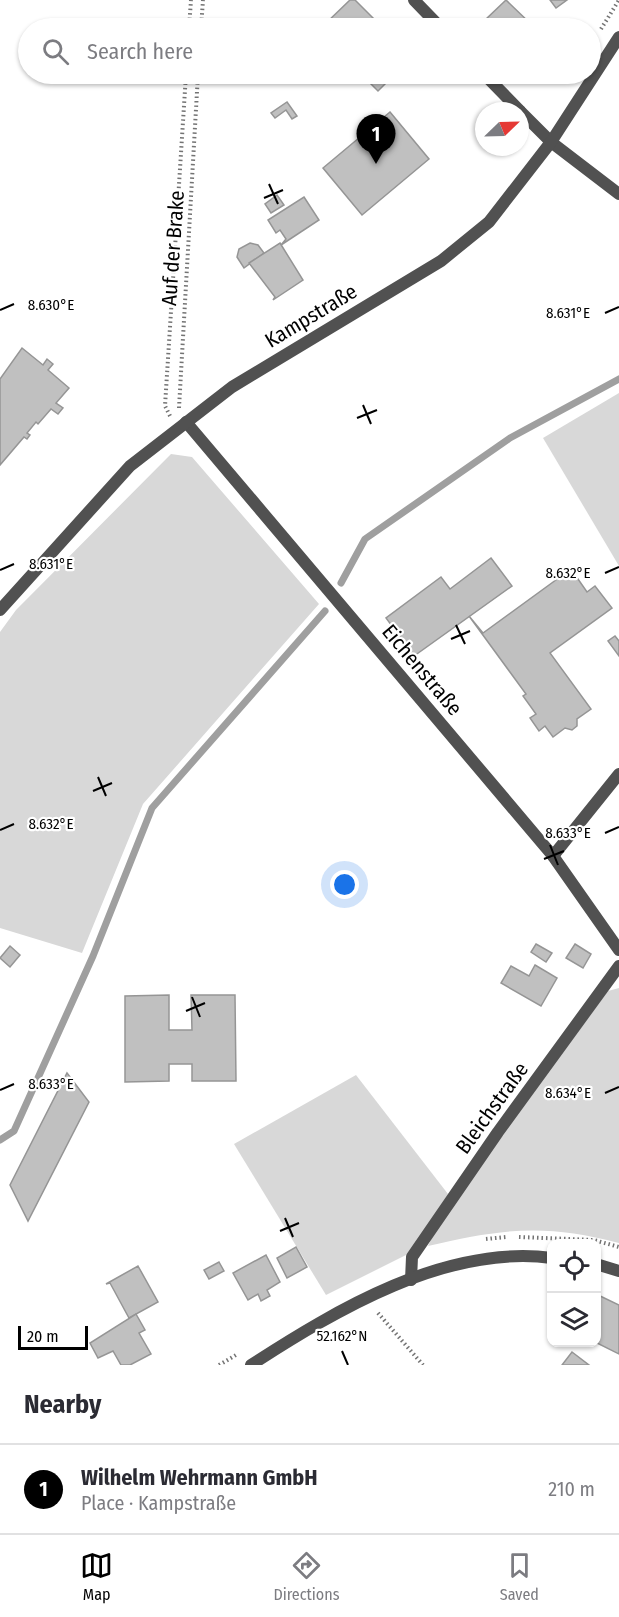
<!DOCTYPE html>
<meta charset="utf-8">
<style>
:root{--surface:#fff;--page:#f7f7f7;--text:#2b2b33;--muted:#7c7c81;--line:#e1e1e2;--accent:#000}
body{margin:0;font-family:"Fira Sans Condensed",sans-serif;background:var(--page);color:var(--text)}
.controls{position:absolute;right:18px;bottom:18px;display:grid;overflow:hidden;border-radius:12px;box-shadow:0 2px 4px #0004}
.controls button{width:54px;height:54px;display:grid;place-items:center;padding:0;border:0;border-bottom:2px solid var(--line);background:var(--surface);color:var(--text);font:30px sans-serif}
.compass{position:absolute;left:475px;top:102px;width:54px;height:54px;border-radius:50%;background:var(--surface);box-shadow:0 2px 4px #0004;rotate:67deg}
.scale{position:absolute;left:18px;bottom:15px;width:70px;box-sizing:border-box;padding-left:6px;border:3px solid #000;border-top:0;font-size:16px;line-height:21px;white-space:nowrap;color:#000;-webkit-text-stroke:4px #fff;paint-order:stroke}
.you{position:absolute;left:345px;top:885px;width:21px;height:21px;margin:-15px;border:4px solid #fff;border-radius:50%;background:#1a73e8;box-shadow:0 0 0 9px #1a73e833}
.badge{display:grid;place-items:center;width:39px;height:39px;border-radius:50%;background:var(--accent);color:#fff;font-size:20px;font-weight:700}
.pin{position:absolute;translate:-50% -50px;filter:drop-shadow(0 2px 3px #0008)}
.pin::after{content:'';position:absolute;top:32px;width:21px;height:18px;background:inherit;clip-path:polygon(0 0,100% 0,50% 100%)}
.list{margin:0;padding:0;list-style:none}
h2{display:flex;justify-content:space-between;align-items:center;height:78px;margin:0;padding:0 24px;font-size:26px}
h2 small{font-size:20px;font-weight:400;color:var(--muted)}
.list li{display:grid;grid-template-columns:39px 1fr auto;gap:18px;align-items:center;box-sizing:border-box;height:90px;padding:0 24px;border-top:2px solid var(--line)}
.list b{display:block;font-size:22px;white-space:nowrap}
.list p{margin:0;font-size:20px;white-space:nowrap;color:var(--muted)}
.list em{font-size:20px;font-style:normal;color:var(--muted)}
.icon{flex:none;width:33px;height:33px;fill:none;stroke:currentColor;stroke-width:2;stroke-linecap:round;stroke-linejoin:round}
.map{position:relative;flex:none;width:619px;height:1365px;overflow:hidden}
.search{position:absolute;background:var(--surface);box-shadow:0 2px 4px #0004;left:18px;right:18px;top:18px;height:66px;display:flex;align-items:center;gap:15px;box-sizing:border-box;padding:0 21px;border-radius:33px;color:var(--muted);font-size:22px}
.sheet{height:168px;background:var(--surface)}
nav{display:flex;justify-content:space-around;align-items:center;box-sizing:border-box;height:84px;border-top:2px solid var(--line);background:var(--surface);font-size:16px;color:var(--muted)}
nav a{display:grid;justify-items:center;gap:3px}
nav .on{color:var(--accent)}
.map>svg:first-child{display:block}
.green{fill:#d8d8d8}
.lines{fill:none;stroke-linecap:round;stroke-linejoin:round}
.stream{stroke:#9f9f9f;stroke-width:7}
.building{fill:#c0c0c0;stroke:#959595;stroke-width:1.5}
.path{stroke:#737373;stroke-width:4;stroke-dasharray:1.5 3;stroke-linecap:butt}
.minor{stroke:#515151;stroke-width:12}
.tertiary{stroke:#515151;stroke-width:12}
.ticks{fill:none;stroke:#000;stroke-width:2}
.labels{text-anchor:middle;stroke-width:4.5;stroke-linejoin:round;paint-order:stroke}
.street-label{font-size:21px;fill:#000;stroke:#fff}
.ticks-label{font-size:15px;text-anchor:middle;fill:#000;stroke:#fff;stroke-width:4.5;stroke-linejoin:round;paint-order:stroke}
</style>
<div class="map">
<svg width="619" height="1365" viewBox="0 0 619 1365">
<rect width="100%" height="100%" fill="#fff"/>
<g class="green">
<path d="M619,393V566L543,438Z"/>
<path d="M171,454L192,457L319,604L143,804L82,953L0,928V632L16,610Z"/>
<path d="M619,988V1243C545,1223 501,1229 428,1246L436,1229L474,1173L608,991Z"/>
<path d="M356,1075L448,1194L412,1252L326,1295L234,1144Z"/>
</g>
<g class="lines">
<g class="stream">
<path d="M341,583L365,539L510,438L619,379"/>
<path d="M0,1140L14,1131L93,956L152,808L325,611"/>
</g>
</g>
<g class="building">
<path d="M350,0H355L383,28H327L324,25Z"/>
<path d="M506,0L533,26L538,21L545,28H486L483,22Z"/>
<path d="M550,0H567L556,8Z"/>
<path d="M361,74H395L378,91Z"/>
<path d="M287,102L297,116L292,119L286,110L275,118L271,113Z"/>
<path d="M390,112L429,159L362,215L323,168Z"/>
<path d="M277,195L284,205L271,213L265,204Z"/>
<path d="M304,197L319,220L281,245L286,239L280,230L276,233L268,220Z"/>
<path d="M250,243L258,245L264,253L244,268L237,257L239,249Z"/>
<path d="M280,243L303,280L273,300L275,297L249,263Z"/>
<path d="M22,348L43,365L47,359L53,364L48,370L69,388L56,403L63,408L58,414L51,409L38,424L36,422L27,433L30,435L27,439L24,437L0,465V379Z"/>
<path d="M491,558L512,586L414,656L386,618L441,577L450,589Z"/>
<path d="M571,569L587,592L595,586L612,608L550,653L591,709L577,719V726L572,730L565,728L553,737L545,726L539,731L530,718L536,714L523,696L526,694L469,616L483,633Z"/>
<path d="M615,636L619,641V656L608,641Z"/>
<path d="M536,944L552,953L546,962L531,952Z"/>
<path d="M575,944L591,954L583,968L566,958Z"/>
<path d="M10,946L20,955L10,967L0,958Z"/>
<path d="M535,965L557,978L541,1006L501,983L511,966L529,976Z"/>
<path d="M169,995V1030H192L191,995H235L236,1081H192V1064H169V1081L125,1082V996Z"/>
<path d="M67,1073L89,1102L28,1221L10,1185Z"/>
<path d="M296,1247L307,1267L287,1278L277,1258Z"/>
<path d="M266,1255L280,1282L267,1290L270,1296L261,1301L258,1294L248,1300L233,1273Z"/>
<path d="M219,1262L224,1271L209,1279L204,1270Z"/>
<path d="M138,1266L158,1302L129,1318L110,1283L106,1284Z"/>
<path d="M596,1294L619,1305V1354L595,1342Z"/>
<path d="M136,1314L145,1330L139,1333L151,1354L130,1365H121L113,1351L98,1358L90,1343Z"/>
<path d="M572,1352L589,1365H562Z"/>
</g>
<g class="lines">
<g class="path">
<path d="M189,28L191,0"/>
<path d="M201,28L203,0"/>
<path d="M601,29L619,0"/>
<path d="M179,408L198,74"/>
<path d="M170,416L165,406L186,74"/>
<path d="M519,1237L594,1240L619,1247"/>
<path d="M486,1239L506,1237"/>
<path d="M378,1313L423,1365"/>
<path d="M219,1365L236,1355"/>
</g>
<g class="minor">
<path d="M414,0L441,28"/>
<path d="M484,74L520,111"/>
<path d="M520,111L551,142L619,194"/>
<path d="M186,422L553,856L619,950"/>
<path d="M0,610L130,466L232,387L441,261L489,222L551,142L619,37"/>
<path d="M553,856L619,774"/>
<path d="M411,1280L412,1257L498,1132L619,966"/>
</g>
<g class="tertiary">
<path d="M596,1264L619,1271"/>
<path d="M251,1365C336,1310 446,1244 552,1258"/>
</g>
</g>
<path class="ticks" d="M269,184L278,204M264,198L283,190M0,310L14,304M605,313L619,307M363,405L371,424M357,418L377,410M0,570L14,564M605,573L619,567M456,625L465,644M451,639L470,631M98,777L106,796M93,791L112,783M0,830L14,824M605,833L619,827M550,845L558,865M544,859L564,851M192,997L200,1017M186,1011L205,1003M0,1090L14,1084M605,1093L619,1087M285,1218L293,1237M280,1231L299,1223M342,1351L348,1365"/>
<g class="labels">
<g class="street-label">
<text transform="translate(173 248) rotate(-86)" y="7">Auf der Brake</text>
<text transform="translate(311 316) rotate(-31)" y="7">Kampstraße</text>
<text transform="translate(422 670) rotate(50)" y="7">Eichenstraße</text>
<text transform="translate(492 1108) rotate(-54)" y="7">Bleichstraße</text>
</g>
</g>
<g class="ticks-label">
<text x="51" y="310">8.630°E</text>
<text x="568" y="318">8.631°E</text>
<text x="51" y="569">8.631°E</text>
<text x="568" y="578">8.632°E</text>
<text x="51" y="829">8.632°E</text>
<text x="568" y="838">8.633°E</text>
<text x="51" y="1089">8.633°E</text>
<text x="568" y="1098">8.634°E</text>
<text x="342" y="1341">52.162°N</text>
</g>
</svg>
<div class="controls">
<button><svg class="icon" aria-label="locate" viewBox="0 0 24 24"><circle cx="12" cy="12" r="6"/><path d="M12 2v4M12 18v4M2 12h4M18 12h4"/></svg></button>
<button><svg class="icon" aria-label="layers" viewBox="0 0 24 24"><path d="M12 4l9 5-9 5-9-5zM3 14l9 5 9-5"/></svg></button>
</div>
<svg class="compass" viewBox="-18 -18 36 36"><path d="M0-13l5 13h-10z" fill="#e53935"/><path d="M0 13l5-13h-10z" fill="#7c7c81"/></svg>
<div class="scale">20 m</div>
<div class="you"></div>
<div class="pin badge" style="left:376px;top:164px">1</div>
<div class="search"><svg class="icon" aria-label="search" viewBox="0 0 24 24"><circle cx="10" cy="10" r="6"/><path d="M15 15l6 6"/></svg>Search here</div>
</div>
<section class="sheet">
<h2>Nearby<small></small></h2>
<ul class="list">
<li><span class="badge">1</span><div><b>Wilhelm Wehrmann GmbH</b><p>Place · Kampstraße</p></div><em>210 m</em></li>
</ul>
</section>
<nav>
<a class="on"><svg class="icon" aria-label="map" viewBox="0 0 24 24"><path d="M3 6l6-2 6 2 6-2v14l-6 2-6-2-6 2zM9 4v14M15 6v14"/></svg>Map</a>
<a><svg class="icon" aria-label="directions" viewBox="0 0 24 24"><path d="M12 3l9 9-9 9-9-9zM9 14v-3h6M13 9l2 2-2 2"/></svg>Directions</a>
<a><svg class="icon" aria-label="saved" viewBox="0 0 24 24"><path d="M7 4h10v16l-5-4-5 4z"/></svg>Saved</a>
</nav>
